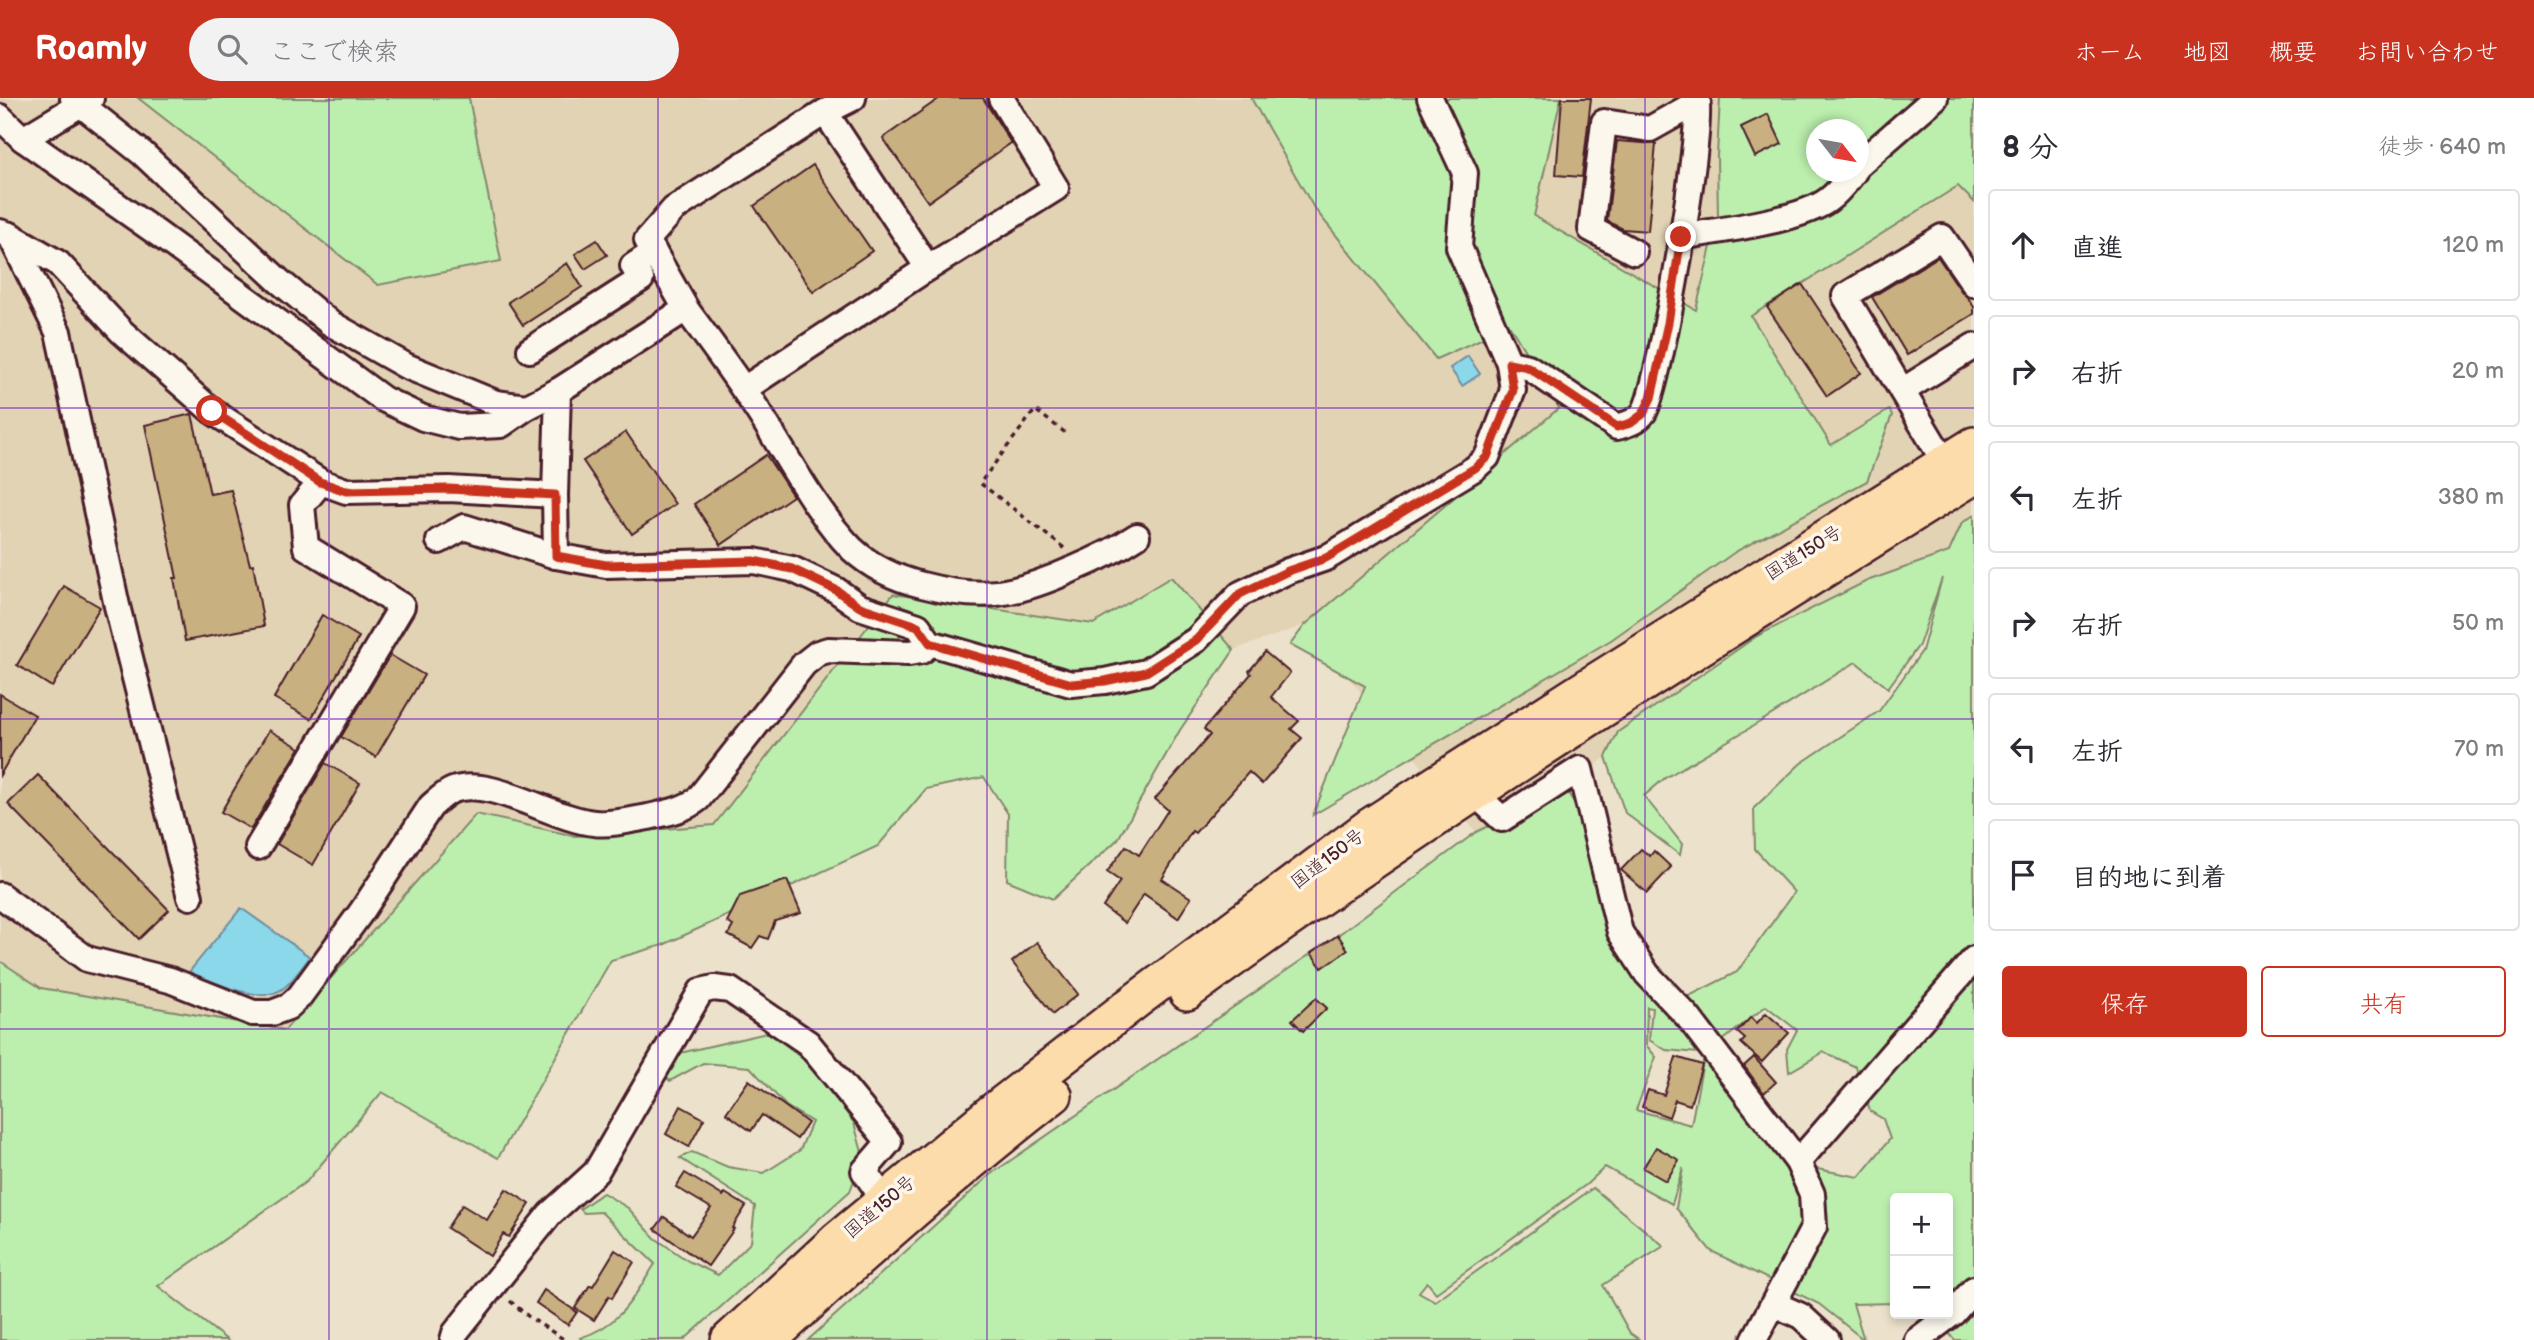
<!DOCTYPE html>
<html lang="ja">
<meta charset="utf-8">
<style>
:root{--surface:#fff;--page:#f2f2f3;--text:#2b2b33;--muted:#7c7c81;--line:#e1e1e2;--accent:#c8321e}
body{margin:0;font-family:"Balsamiq Sans","Klee One",sans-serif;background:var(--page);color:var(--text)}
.controls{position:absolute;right:21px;bottom:21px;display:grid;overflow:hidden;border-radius:7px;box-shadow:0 4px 10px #0003}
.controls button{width:63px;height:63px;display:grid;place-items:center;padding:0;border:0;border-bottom:2px solid var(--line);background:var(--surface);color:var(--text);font:35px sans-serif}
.compass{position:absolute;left:1806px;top:21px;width:63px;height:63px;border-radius:50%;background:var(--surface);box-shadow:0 4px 10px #0003;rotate:121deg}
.stop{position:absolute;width:21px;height:21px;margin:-16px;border:5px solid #c8321e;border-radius:50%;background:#fff}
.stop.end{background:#c8321e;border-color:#fff;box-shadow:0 2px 7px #0008}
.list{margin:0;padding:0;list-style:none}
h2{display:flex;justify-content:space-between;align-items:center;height:91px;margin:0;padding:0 28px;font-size:30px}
h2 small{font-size:23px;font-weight:400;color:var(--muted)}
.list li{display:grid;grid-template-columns:46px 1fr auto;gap:21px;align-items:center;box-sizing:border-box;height:112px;margin:0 14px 14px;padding:0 14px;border:2px solid var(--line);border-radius:7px}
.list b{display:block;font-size:26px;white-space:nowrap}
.list em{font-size:23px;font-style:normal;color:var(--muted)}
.actions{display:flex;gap:14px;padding:21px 28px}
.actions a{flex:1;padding:16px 0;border:2px solid var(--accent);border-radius:7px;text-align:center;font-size:24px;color:var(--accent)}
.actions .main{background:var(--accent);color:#fff}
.icon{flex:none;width:38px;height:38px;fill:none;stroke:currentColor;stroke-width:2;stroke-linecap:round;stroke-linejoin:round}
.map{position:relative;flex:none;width:1974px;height:1242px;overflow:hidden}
header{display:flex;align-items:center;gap:42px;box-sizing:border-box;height:98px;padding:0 35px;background:var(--accent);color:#fff}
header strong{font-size:33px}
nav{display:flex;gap:38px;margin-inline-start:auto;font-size:24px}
.search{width:490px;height:63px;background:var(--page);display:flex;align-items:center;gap:18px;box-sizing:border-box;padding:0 24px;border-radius:38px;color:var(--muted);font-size:26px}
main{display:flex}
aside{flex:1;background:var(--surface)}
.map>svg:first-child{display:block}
.built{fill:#e2d3b5;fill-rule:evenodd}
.green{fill:#bcefae;stroke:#83876c;stroke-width:2;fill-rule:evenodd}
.water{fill:#8bd8eb;stroke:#718e9e;stroke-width:2}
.building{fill:#c9b080;stroke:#4a1f2b;stroke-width:2}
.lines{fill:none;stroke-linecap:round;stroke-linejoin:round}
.minor-casing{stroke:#4a1f2b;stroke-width:30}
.highway-casing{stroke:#4a1f2b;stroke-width:40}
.path{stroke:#4a1f2b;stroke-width:3.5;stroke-dasharray:5 5;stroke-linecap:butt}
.minor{stroke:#fbf7ec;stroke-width:24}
.highway{stroke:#fddcac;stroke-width:35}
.route{stroke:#c8321e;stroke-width:9}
.grid{fill:none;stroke:#7b2cbf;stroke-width:2;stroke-opacity:0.55}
.labels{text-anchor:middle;stroke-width:7;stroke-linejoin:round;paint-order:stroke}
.street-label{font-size:19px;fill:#4a1f2b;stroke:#fbf7ec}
</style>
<header>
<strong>Roamly</strong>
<div class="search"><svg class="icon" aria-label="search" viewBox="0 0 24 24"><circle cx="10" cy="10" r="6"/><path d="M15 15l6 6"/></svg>ここで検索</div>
<nav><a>ホーム</a><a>地図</a><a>概要</a><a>お問い合わせ</a></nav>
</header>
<main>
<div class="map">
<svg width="1974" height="1242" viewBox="0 0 1974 1242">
<rect width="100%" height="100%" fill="#ece2cc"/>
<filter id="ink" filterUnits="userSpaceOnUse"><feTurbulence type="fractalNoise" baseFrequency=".0143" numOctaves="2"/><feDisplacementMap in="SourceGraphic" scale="14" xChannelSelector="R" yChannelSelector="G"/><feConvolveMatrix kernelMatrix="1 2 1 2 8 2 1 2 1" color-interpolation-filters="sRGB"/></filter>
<g filter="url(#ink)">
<path class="built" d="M0,0H1974V417L1962,425L1949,454L1867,483L1757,538L1619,634L1606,659L1566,692L1476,734L1305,527L1234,552L1220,537L843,561L714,727L575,738L476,716L295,926L285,932L41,890L0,862ZM1816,32H1858V74H1816Z"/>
<g class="green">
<path d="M138,0H469L501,163L378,187Z"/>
<path d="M1251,0H1561L1534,118L1696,212L1718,119L1717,58L1720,0H1974V104L1958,88L1751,218L1831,347L1889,312L1892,317L1867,383L1735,454L1611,542L1313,717L1365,588L1290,547L1305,527L1559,310L1510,228L1436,261L1314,110ZM1816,32H1858V74H1816Z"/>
<path d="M1974,417V1242H1955L1931,1216H1948V1100H1895V1205L1853,1206L1864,1242L1819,1206L1711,1153L1676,1110L1683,1070L1672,1106L1605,1069L1587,1086L1436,1195L1427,1184L1419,1194L1435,1203L1593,1090L1664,1148L1603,1187L1630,1235L1640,1242H808L991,1076L1338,837L1476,734L1566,692L1586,723L1610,833L1699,936L1698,955L1666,952L1649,942L1652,910L1647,909L1646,947L1656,959L1636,1012L1691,1027L1704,959L1791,1066L1859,1079L1890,1041L1883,1021L1870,1013L1856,969L1824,954L1789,974L1787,951L1797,932L1766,908L1721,944L1681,902L1737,874L1794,794L1755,751L1754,710L1800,666L1879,613L1922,553L1942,480L1919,547L1888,590L1856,564L1760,624L1665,680L1644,698L1682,746L1680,757L1625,715L1606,659L1618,634L1757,538L1867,483L1949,454L1962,425Z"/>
<path d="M1171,479L1234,552L1180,632L1118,741L1053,801L1007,782L1008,716L984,679L926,691L878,748L663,847L611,862L498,1060L382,994L307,1083L158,1188L227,1242H0V863L41,890L285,932L476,716L575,738L714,727L893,496L1093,526Z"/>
<path d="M771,934L813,970L854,1025L863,1058L850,1093L684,1242H582L580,1240C621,1227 633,1200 655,1166L601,1114L584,1115L580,1111L603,1095L628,1110L655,1140L688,1163L718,1177L751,1144L755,1108L680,1060L692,1054L728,1069L764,1075L800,1052L812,1024L786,1008L750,969L703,965L670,983L665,978L680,955Z"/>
</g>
<g class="water">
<path d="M1468,258L1480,276L1462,288L1450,270Z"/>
<path d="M241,810L310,859C302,869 294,881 285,889C263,909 213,883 189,874Z"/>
</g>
<g class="building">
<path d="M940,0H983L1011,45L928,104L883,40Z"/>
<path d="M1562,0H1591L1582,79L1556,77Z"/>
<path d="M1768,16L1782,46L1755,59L1741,29Z"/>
<path d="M1617,43L1656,46L1648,133L1623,131L1607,123Z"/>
<path d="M813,67L872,153L813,194L754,108Z"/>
<path d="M597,142L607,157L585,171L575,156Z"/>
<path d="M1938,159L1962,194L1968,200L1974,209V216L1907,257L1872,199Z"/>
<path d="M567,165L582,189L523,227L508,204Z"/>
<path d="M1802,186L1861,275L1827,298L1767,209Z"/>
<path d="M192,316L210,396L231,392L250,467L253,466L264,528L185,543L174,480H177L145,327Z"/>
<path d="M626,334L675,406L632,436L583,363Z"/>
<path d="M766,357L793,398L721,447L694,406Z"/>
<path d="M64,488L100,509L52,589L17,567Z"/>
<path d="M322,517L359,539L311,621L274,600Z"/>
<path d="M1265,554L1290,575L1271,599L1299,623L1291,631L1302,640L1262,686L1249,674L1195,735L1192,733L1162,781L1191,800L1178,820L1144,796L1125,825L1103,809L1120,783L1107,774L1126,748L1139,757L1168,712L1155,701L1210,637L1204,631L1251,576L1249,573Z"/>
<path d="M390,557L424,577L376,659L341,639Z"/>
<path d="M0,596L35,617L0,677Z"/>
<path d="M269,632L300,650L251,731L221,714Z"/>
<path d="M325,665L360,685L313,767L277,746Z"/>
<path d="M38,677L169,812L139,841L8,706Z"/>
<path d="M1641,751L1650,758L1654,753L1671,769L1647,795L1621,772Z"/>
<path d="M787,782L801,815L775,823L768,841L760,838L752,850L728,837L733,828L727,824L740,798Z"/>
<path d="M1338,837L1348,852L1322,870L1311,855Z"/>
<path d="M1037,844L1078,896L1053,916L1012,864Z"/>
<path d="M1316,900L1327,910L1303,933L1292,922Z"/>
<path d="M1766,915L1789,935L1762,964L1741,945L1745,941L1737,934L1751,919L1757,925Z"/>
<path d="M1676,959L1702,967L1690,1007L1675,1002L1669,1019L1642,1009L1648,992L1664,997Z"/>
<path d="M1754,959L1776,984L1764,995L1744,968Z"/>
<path d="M749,982L808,1025L797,1041L762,1017L751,1033L726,1015Z"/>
<path d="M681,1008L704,1021L689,1049L666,1036Z"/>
<path d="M1656,1049L1679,1062L1666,1083L1643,1070Z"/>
<path d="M685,1075L723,1098L725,1095L746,1108L732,1130L734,1131L708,1168L655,1131L664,1119L691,1138L711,1110L676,1089Z"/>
<path d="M506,1091L530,1106L509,1139L503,1136L490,1158L447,1130L462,1107L487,1122Z"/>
<path d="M615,1152L634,1164L612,1200L609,1198L594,1222L575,1210L590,1187L593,1188Z"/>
<path d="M544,1192L577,1214L568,1227L536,1205Z"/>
</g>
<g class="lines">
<defs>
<g id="minor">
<path d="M73,0L142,55L279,183L330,225L406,268L496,305L527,309L558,293L686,211L647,142L674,111L825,14L853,0"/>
<path d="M825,14L928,170"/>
<path d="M0,19L23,41L91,0"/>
<path d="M23,41L157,135L383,301L423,320L459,329L501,327L527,309"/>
<path d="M1858,67L1935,0"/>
<path d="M0,134L10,137L58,165L122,234L212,313L321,384L346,393L449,391L555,397L558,293"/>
<path d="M10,137L58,234L117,508L190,799"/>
<path d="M1681,139C1718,132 1800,123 1828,102C1839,94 1846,84 1854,74"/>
<path d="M1634,154L1591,131L1604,24L1650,31L1698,4"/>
<path d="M686,211C713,248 741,285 765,324C792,367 817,415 852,451C871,469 898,481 922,487C983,503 1015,497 1071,472C1095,462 1116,452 1137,438"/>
<path d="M530,252L641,181L633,168L654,154"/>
<path d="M1509,265L1528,269L1617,329C1627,326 1637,324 1644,314C1660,289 1705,24 1696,0"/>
<path d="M744,291L928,170L1056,90L1001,0"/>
<path d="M1902,293L1974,248"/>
<path d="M1945,365L1845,198L1942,139L1974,186"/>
<path d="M555,397L556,458"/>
<path d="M439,443L464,429L556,458L606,467L754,463L792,471L836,492L860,509L918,528L930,545L1071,586L1105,583L1146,574L1196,542L1240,496L1288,473L1326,460L1475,370L1487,359L1513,292L1509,265L1459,149L1465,75L1430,0"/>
<path d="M1473,694L1502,721L1580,671L1620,834L1647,876L1688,919L1798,1064L1812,1096L1814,1129L1754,1242"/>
<path d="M258,749L402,508L306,449L302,407L321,384"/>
<path d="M0,797L87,861L170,882L253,915H272L288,909L299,899L362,813L431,708C438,702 445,695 453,692C491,678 552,721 594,725C611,727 631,722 648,719C666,715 684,712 698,701L804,566L818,555L828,552L909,555L922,553L930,545"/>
<path d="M1798,1064L1974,861"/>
<path d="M1774,1206L1801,1218L1827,1242"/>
<path d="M453,1242L455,1235L550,1116L596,1074L701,893L714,890L730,892L808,945L889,1044L864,1073L885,1103"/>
<path d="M1917,1242L1953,1215L1974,1191"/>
</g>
<g id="highway">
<path d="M1187,894C1441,709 1707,544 1974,378"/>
<path d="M729,1242L837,1142L992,1014L1138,901L1370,728L1598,582L1974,347"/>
<path d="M769,1242C861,1157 955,1074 1054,997"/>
</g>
</defs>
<use href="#minor" class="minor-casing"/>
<use href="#highway" class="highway-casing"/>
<g class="path">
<path d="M1064,450L980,385L1035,312L1067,336"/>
<path d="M510,1203L529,1219L565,1242"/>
</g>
<use href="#minor" class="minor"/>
<use href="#highway" class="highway"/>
</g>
</g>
<g class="lines" filter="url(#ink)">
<path class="route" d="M212,313L320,384L346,393L449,391L555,397L556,458L606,467L754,463L792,471L836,492L860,509L918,528L930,545L1072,586L1105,583L1146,574L1196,542L1240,496L1288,473L1326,460L1475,370L1487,359L1513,292L1509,265L1528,269L1617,329L1631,325L1643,316L1651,300L1668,225L1681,139"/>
</g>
<path class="grid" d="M329,0V1242M658,0V1242M987,0V1242M1316,0V1242M1645,0V1242M0,310H1974M0,621H1974M0,931H1974"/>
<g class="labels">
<g class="street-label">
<text transform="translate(1803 454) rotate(-32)" y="7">国道150号</text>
<text transform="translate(1327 760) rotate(-37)" y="7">国道150号</text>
<text transform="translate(879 1108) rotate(-40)" y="7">国道150号</text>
</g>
</g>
</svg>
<div class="controls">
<button>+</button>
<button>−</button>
</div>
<svg class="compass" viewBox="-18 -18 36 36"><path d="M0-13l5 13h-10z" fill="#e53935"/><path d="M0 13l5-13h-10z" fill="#7c7c81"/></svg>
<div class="stop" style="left:212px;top:313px"></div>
<div class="stop end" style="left:1681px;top:139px"></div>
</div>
<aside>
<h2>8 分<small>徒歩 · 640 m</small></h2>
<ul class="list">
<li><svg class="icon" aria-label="ahead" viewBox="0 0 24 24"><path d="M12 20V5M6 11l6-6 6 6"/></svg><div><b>直進</b></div><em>120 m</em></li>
<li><svg class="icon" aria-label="right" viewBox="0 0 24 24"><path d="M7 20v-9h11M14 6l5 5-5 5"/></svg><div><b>右折</b></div><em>20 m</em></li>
<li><svg class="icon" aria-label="left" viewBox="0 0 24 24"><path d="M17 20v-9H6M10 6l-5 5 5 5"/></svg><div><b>左折</b></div><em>380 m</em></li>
<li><svg class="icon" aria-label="right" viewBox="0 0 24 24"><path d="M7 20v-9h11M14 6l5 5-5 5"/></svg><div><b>右折</b></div><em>50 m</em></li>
<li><svg class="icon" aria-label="left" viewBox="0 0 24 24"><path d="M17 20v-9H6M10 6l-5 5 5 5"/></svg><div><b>左折</b></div><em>70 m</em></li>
<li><svg class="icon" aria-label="arrive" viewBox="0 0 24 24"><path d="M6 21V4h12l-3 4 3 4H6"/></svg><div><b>目的地に到着</b></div></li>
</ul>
<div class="actions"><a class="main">保存</a><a>共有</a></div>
</aside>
</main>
